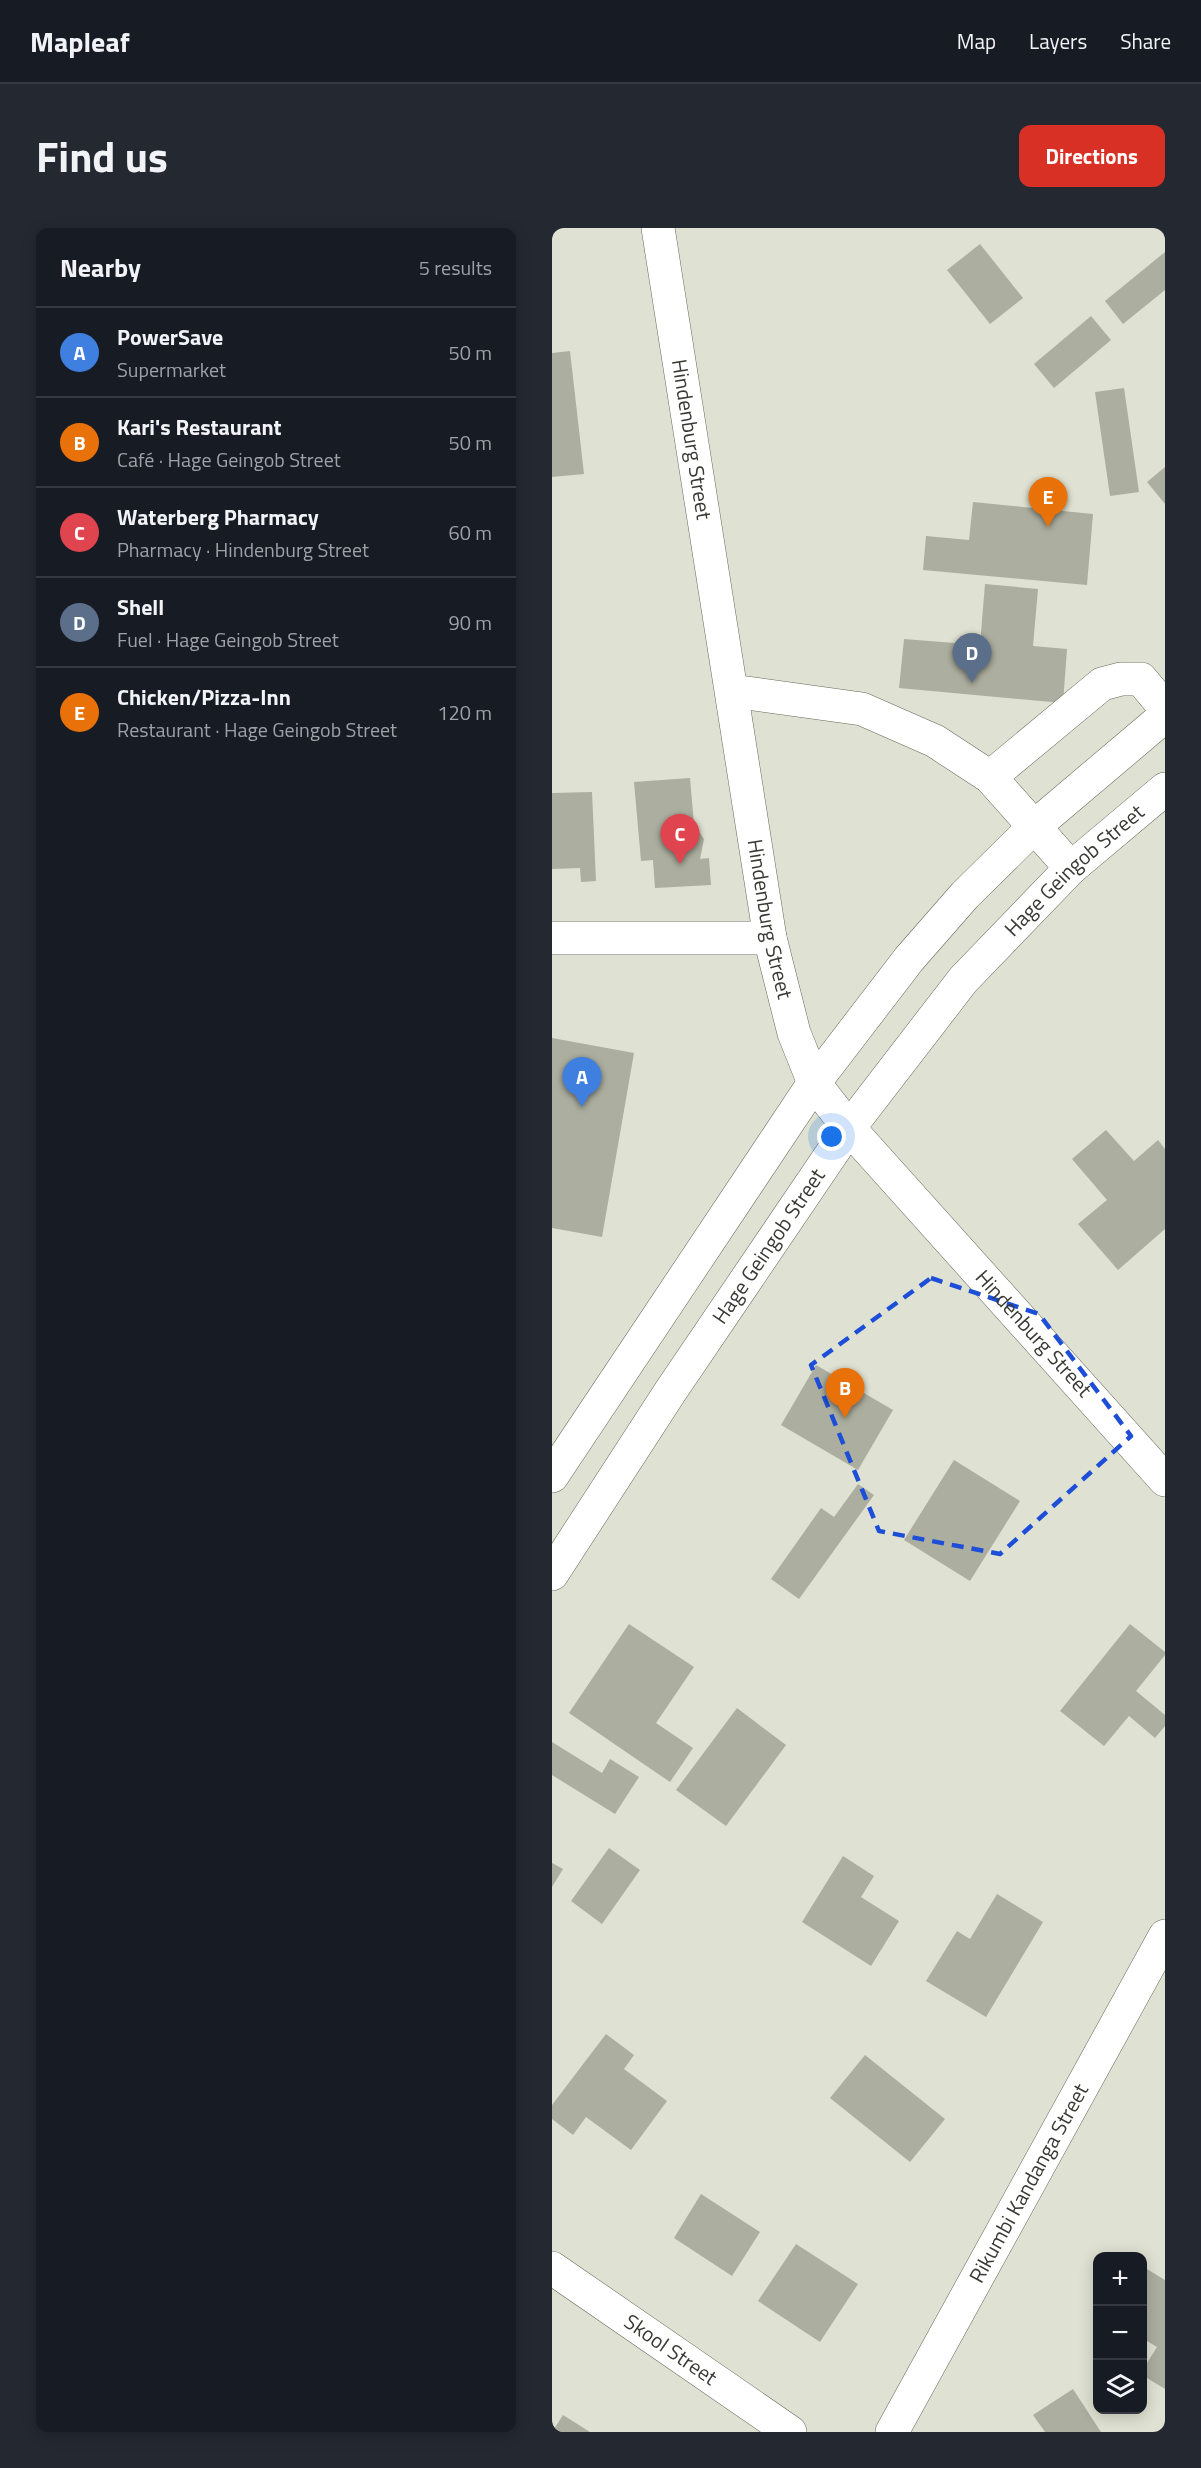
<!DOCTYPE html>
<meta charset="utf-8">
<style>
:root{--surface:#171b24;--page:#242831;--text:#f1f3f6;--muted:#9ea1a6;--line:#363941;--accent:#d93025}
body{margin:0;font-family:"Titillium Web",sans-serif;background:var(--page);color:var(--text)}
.controls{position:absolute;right:18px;bottom:18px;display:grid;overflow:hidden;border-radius:12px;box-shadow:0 3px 15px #0003}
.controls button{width:54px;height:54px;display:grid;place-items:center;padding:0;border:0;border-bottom:2px solid var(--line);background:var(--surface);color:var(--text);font:30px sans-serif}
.you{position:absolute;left:280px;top:909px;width:21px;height:21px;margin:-15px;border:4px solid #fff;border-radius:50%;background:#1a73e8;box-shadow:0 0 0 9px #1a73e833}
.badge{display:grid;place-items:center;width:39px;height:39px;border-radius:50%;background:var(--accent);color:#fff;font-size:20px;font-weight:700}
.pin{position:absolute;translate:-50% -50px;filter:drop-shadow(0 2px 3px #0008)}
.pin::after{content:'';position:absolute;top:32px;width:21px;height:18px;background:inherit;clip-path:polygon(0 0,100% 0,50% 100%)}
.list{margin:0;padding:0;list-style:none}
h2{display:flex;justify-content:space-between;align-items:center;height:78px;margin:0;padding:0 24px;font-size:26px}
h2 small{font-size:20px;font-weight:400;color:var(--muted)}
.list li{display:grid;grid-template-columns:39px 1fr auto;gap:18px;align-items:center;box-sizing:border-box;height:90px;padding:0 24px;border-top:2px solid var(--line)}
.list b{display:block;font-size:22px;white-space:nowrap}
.list p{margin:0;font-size:20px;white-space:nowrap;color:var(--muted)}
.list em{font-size:20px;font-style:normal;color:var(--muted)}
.icon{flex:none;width:33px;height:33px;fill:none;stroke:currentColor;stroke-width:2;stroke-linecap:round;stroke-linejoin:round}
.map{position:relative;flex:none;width:613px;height:2204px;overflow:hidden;border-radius:12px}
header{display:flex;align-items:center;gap:36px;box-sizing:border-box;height:84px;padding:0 30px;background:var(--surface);border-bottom:2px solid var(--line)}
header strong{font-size:28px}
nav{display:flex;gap:33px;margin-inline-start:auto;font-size:21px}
.intro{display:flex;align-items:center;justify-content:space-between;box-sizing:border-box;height:144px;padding:0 36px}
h1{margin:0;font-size:42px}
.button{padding:15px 27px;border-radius:12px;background:var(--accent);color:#fff;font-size:21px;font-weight:700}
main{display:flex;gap:36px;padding:0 36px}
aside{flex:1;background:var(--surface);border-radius:12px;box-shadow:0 3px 15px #0003}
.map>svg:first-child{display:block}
.building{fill:#acae9f}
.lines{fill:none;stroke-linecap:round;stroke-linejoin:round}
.minor-casing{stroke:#66695b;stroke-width:34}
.highway-casing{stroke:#66695b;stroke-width:34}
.minor{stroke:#fff;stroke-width:33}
.highway{stroke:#fff;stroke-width:33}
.marked{fill:none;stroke:#1d4ed8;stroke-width:4.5;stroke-dasharray:12 8;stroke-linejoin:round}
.labels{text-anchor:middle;stroke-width:6;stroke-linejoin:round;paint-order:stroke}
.street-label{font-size:21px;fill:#393a33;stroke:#dfe2d2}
</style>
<header>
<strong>Mapleaf</strong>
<nav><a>Map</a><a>Layers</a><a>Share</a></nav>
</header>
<div class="intro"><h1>Find us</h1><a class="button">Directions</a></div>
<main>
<aside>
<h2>Nearby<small>5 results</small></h2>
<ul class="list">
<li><span class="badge" style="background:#3f7fe0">A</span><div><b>PowerSave</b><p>Supermarket</p></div><em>50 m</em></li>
<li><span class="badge" style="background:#e8710a">B</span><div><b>Kari's Restaurant</b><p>Café · Hage Geingob Street</p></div><em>50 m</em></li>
<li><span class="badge" style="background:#e0444e">C</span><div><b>Waterberg Pharmacy</b><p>Pharmacy · Hindenburg Street</p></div><em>60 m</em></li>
<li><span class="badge" style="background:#5c6f8a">D</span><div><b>Shell</b><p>Fuel · Hage Geingob Street</p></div><em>90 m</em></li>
<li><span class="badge" style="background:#e8710a">E</span><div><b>Chicken/Pizza-Inn</b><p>Restaurant · Hage Geingob Street</p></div><em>120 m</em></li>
</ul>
</aside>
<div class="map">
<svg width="613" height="2204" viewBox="0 0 613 2204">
<rect width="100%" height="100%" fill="#dfe2d2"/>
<g class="building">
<path d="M428,16L471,70L438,96L395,42Z"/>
<path d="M613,24V62L571,96L553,73Z"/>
<path d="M539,88L559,112L502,160L482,136Z"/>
<path d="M18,123L32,246L0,249V125Z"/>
<path d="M572,160L587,264L558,268L543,164Z"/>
<path d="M613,239V276L595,254Z"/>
<path d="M421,274L541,286L535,357L371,342L374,308L417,312Z"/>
<path d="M433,356L486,361L481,418L515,421L511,475L347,460L352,411L428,417Z"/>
<path d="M138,550L142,596L152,611L148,631L157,630L159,657L103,660L101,632L89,633L82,554Z"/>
<path d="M40,564L44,653L29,654L28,640L0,641V565Z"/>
<path d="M0,810L82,825L50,1009L0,1000Z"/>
<path d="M554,902L582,933L606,912L613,921V1001L566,1042L526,996L555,972L520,931Z"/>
<path d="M264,1137L341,1182L306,1242L229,1197Z"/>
<path d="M402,1232L468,1273L418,1353L352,1312Z"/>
<path d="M306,1256L322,1267L247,1371L219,1351L269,1280L282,1289Z"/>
<path d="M77,1396L142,1439L104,1495L141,1520L118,1554L17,1485Z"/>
<path d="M578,1396L613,1424V1427L584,1463L613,1487V1498L603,1510L577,1488L552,1518L508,1483Z"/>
<path d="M185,1480L234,1517L174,1598L124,1562Z"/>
<path d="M0,1514L50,1545L58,1531L87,1549L63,1586L0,1547Z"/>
<path d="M57,1620L88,1642L50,1696L19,1673Z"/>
<path d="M291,1628L322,1648L309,1669L347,1693L319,1738L250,1694Z"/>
<path d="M0,1635L11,1641L0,1659Z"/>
<path d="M445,1666L491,1694L434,1789L374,1753L405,1703L418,1711Z"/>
<path d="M54,1806L82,1827L72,1841L115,1873L79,1922L34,1889L21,1907L0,1891V1877Z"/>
<path d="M313,1827L393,1891L358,1934L278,1870Z"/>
<path d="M149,1966L208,2004L180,2048L122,2010Z"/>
<path d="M244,2016L306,2056L268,2114L206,2073Z"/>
<path d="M590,2038L613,2052V2161L590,2147V2143L605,2119L590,2110Z"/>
<path d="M521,2161L549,2204H493L481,2187Z"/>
<path d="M11,2187L38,2204H0Z"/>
</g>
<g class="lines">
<defs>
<g id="minor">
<path id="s1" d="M106,0L218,710L242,805L262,855L297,900L613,1252"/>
<path d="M180,463L310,481L383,513L438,549L519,640"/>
<path d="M438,549L550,456L569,451H589L613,480"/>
<path d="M0,710H218"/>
<path id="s2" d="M0,2040L238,2204"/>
<path id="s3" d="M340,2204L613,1708"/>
</g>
<g id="highway">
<path d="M0,1248L262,855L357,731L413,667L483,598L613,488"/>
<path id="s4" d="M0,1346L118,1164L297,900L411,752L519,640L613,561"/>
</g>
</defs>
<use href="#minor" class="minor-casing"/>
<use href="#highway" class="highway-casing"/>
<use href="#minor" class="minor"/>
<use href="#highway" class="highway"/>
</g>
<path class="marked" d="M379,1050L487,1086L579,1208L448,1326L327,1303L259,1137Z"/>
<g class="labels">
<g class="street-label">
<text dy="7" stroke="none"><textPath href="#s1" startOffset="214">Hindenburg Street</textPath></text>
<text dy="7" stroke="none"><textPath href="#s4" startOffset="879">Hage Geingob Street</textPath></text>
<text dy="7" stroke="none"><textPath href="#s1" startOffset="700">Hindenburg Street</textPath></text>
<text dy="7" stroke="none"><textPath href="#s4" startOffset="393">Hage Geingob Street</textPath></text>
<text dy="7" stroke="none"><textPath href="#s1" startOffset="1204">Hindenburg Street</textPath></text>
<text dy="7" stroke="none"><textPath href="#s3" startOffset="284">Rikumbi Kandanga Street</textPath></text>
<text dy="7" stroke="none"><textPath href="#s2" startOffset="144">Skool Street</textPath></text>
</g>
</g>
</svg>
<div class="controls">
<button>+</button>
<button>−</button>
<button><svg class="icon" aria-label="layers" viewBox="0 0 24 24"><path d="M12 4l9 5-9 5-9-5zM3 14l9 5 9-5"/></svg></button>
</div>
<div class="you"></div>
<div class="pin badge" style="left:30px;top:879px;background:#3f7fe0">A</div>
<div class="pin badge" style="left:293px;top:1190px;background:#e8710a">B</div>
<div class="pin badge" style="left:128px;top:636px;background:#e0444e">C</div>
<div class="pin badge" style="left:420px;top:455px;background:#5c6f8a">D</div>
<div class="pin badge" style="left:496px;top:299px;background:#e8710a">E</div>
</div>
</main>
